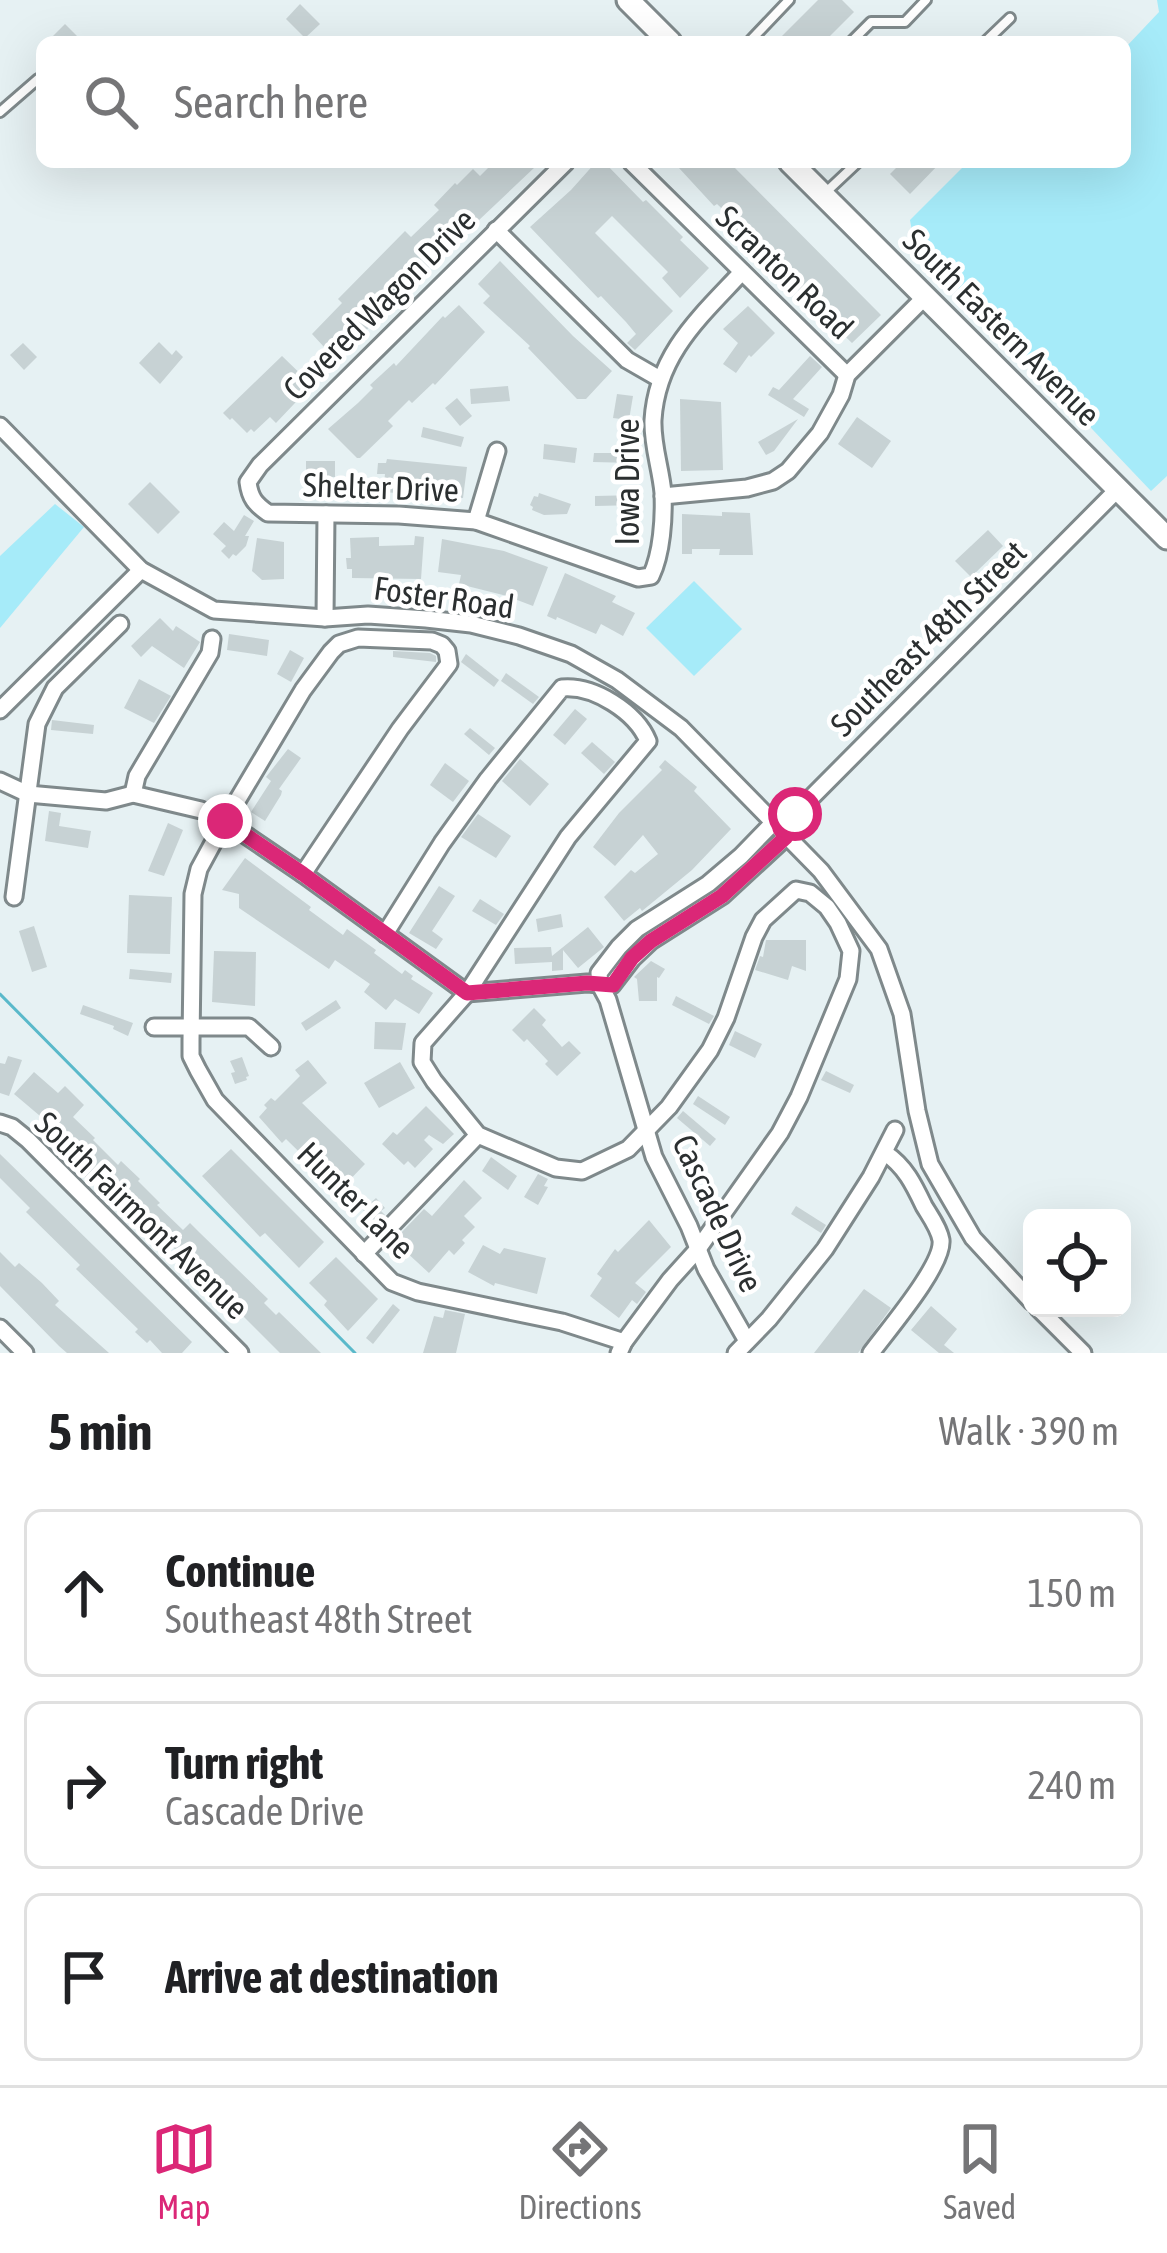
<!DOCTYPE html>
<meta charset="utf-8">
<style>
:root{--surface:#fff;--page:#f6f6f6;--text:#202124;--muted:#757577;--line:#e0e0e0;--accent:#db2777}
body{margin:0;font-family:"Asap Condensed",sans-serif;background:var(--page);color:var(--text)}
.controls{position:absolute;right:36px;bottom:36px;display:grid;overflow:hidden;border-radius:18px;box-shadow:0 12px 48px #0002}
.controls button{width:108px;height:108px;display:grid;place-items:center;padding:0;border:0;border-bottom:3px solid var(--line);background:var(--surface);color:var(--text);font:60px sans-serif}
.stop{position:absolute;width:36px;height:36px;margin:-27px;border:9px solid #db2777;border-radius:50%;background:#fff}
.stop.end{background:#db2777;border-color:#fff;box-shadow:0 3px 12px #0008}
.list{margin:0;padding:0;list-style:none}
h2{display:flex;justify-content:space-between;align-items:center;height:156px;margin:0;padding:0 48px;font-size:51px}
h2 small{font-size:39px;font-weight:400;color:var(--muted)}
.list li{display:grid;grid-template-columns:78px 1fr auto;gap:36px;align-items:center;box-sizing:border-box;height:168px;margin:0 24px 24px;padding:0 24px;border:3px solid var(--line);border-radius:18px}
.list b{display:block;font-size:45px;white-space:nowrap}
.list p{margin:0;font-size:39px;white-space:nowrap;color:var(--muted)}
.list em{font-size:39px;font-style:normal;color:var(--muted)}
.icon{flex:none;width:66px;height:66px;fill:none;stroke:currentColor;stroke-width:2;stroke-linecap:round;stroke-linejoin:round}
.map{position:relative;flex:none;width:1167px;height:1353px;overflow:hidden}
.search{position:absolute;background:var(--surface);box-shadow:0 12px 48px #0002;left:36px;right:36px;top:36px;height:132px;display:flex;align-items:center;gap:30px;box-sizing:border-box;padding:0 42px;border-radius:18px;color:var(--muted);font-size:45px}
.sheet{height:732px;background:var(--surface)}
nav{display:flex;justify-content:space-around;align-items:center;box-sizing:border-box;height:168px;border-top:3px solid var(--line);background:var(--surface);font-size:33px;color:var(--muted)}
nav a{display:grid;justify-items:center;gap:6px}
nav .on{color:var(--accent)}
.map>svg:first-child{display:block}
.green{fill:#a6ebf9}
.lines{fill:none;stroke-linecap:round;stroke-linejoin:round}
.stream{stroke:#5ab9ca;stroke-width:3}
.building{fill:#c7d2d4}
.service-casing{stroke:#7f898b;stroke-width:14}
.minor-casing{stroke:#7f898b;stroke-width:21}
.secondary-casing{stroke:#7f898b;stroke-width:27}
.service{stroke:#fff;stroke-width:8}
.minor{stroke:#fff;stroke-width:15}
.secondary{stroke:#fff;stroke-width:21}
.route{stroke:#db2777;stroke-width:15}
.labels{text-anchor:middle;stroke-width:9;stroke-linejoin:round;paint-order:stroke}
.street-label{font-size:33px;fill:#2b2f30;stroke:#fff}
</style>
<div class="map">
<svg width="1167" height="1353" viewBox="0 0 1167 1353">
<rect width="100%" height="100%" fill="#e6f1f3"/>
<g class="green">
<path d="M1157,0H1167V476L1151,491L920,248L916,254L910,220L968,162H1125V48L1159,12Z"/>
<path d="M55,504L84,527L0,628V556Z"/>
<path d="M694,581L742,629L694,676L646,628Z"/>
</g>
<g class="lines">
<path class="stream" d="M0,994L355,1353"/>
</g>
<g class="building">
<path d="M818,0H842L854,12L824,42H776Z"/>
<path d="M300,4L320,24L305,38L286,19Z"/>
<path d="M65,24L83,42H47Z"/>
<path d="M494,162H530L535,167L404,291L337,361L312,334L342,303L338,299L405,231L411,237L439,210L434,205L455,183L457,185L473,169L480,176Z"/>
<path d="M596,162H604L643,202L646,200L683,237L680,240L709,268L680,298L662,278L668,272L612,216L595,233L673,311L635,350L627,343L636,334L626,322L601,296L598,298L530,227L571,190Z"/>
<path d="M686,162H729L881,315L852,343L766,260L735,229L739,225L717,204L714,206L679,168Z"/>
<path d="M902,162H941L910,194L890,174Z"/>
<path d="M500,261L573,336L612,371L586,399H577L528,348L530,346L483,303L490,296L478,284Z"/>
<path d="M459,305L485,332L435,385L433,383L412,403L409,400L388,421L393,426L360,458H357L328,429L358,403L373,388L370,385L394,363L396,366L443,316L445,318Z"/>
<path d="M748,306L775,333L751,357L749,355L736,373L723,364L738,343L723,329Z"/>
<path d="M159,342L172,355L176,350L183,357L160,384L139,363Z"/>
<path d="M23,343L37,357L24,370L10,355Z"/>
<path d="M282,356L312,385L276,423L270,417L254,432L251,429L247,433L232,418L230,420L223,413Z"/>
<path d="M810,356L822,367L793,399L809,409L804,417L768,395L773,387L779,390Z"/>
<path d="M508,386L510,401L471,404L470,389Z"/>
<path d="M617,394L633,396L629,420L613,418Z"/>
<path d="M457,398L472,416L460,426L445,408Z"/>
<path d="M680,399L721,402L723,470L681,471Z"/>
<path d="M857,417L891,441L872,468L838,444Z"/>
<path d="M798,419L774,451L766,455L758,442Z"/>
<path d="M423,427L464,437L461,447L421,437Z"/>
<path d="M544,444L577,448L575,463L543,459Z"/>
<path d="M594,453H634L633,463L593,462Z"/>
<path d="M387,459L467,467L463,498L383,492L385,474H377L378,463H386Z"/>
<path d="M306,461H335V477L306,476Z"/>
<path d="M150,482L180,512L158,534L128,504Z"/>
<path d="M539,493L571,504L567,514L544,515L532,510L533,507L530,505L534,496L538,497Z"/>
<path d="M639,495V505L595,506V496Z"/>
<path d="M722,512L750,513L753,555H719L720,549H692V554H682V514L722,516Z"/>
<path d="M244,515L254,521L245,536H249L246,546L236,556L233,554L229,559L221,551L226,546L213,534L224,522L234,531Z"/>
<path d="M988,530L1003,546L971,577L955,561Z"/>
<path d="M415,536L424,537L421,579L352,578V569H347L346,558H351L350,538L379,537V546L414,545Z"/>
<path d="M257,538L284,542V579L262,580L252,571Z"/>
<path d="M442,539L504,551L548,567L533,606L507,596L459,584L461,575L438,572Z"/>
<path d="M565,573L616,596L612,602L635,613L623,636L601,624L596,634L557,617L556,620L547,616Z"/>
<path d="M160,618L173,631L176,626L200,642L184,668L152,646L141,657L131,646Z"/>
<path d="M229,634L269,640L267,656L227,650Z"/>
<path d="M290,650L304,658L291,682L277,674Z"/>
<path d="M393,651L430,653L436,656V662L393,657Z"/>
<path d="M466,654L499,680L494,687L461,662Z"/>
<path d="M506,673L539,697L533,704L501,681Z"/>
<path d="M139,679L171,696L154,723L124,708Z"/>
<path d="M575,709L587,719L565,745L553,735Z"/>
<path d="M52,720L94,725L93,734L51,730Z"/>
<path d="M470,728L495,748L489,755L464,734Z"/>
<path d="M592,742L615,762L604,774L581,753Z"/>
<path d="M288,749L301,758L279,789L282,791L281,795L265,821L251,812L271,781L266,777Z"/>
<path d="M520,759L549,784L530,806L502,781Z"/>
<path d="M665,760L697,787L694,791L731,829L692,870L642,911L640,908L624,921L604,897L631,870L635,873L658,854L643,835L615,866L593,847L619,813L662,770L659,767Z"/>
<path d="M445,763L469,781L453,802L430,785Z"/>
<path d="M49,811L61,813L59,826L91,831L88,848L45,841Z"/>
<path d="M478,814L511,836L496,858L461,837Z"/>
<path d="M168,823L183,830L164,876L148,871Z"/>
<path d="M245,858L311,907L309,910L343,935L347,929L376,950L374,953L402,974L405,970L413,976L411,979L433,993L419,1014L395,999L386,1010L364,992L370,984L335,960L329,969L239,908V894L222,890Z"/>
<path d="M439,886L455,896L432,931L443,939L436,949L409,933Z"/>
<path d="M129,895L172,897L170,954L127,953Z"/>
<path d="M480,899L504,914L496,925L472,911Z"/>
<path d="M561,914L563,927L538,932L536,919Z"/>
<path d="M34,926L47,967L32,972L19,931Z"/>
<path d="M588,927L604,947L578,968L563,950V970L552,971V962L515,964L514,948L551,947L552,956Z"/>
<path d="M766,940H806V971L792,966L788,980L755,970L760,956L763,957Z"/>
<path d="M214,951L256,952L255,1006L212,1002Z"/>
<path d="M651,961L665,969L659,978L657,977V1001H639L637,979L634,977Z"/>
<path d="M130,969L172,973L171,983L129,979Z"/>
<path d="M676,996L714,1016L709,1024L672,1005Z"/>
<path d="M336,1000L341,1008L306,1031L301,1023Z"/>
<path d="M83,1005L133,1023L128,1036L113,1029L114,1026L80,1014Z"/>
<path d="M534,1008L546,1020L542,1025L562,1047L569,1041L581,1053L557,1076L545,1064L548,1061L527,1039L524,1042L512,1030Z"/>
<path d="M375,1022L406,1023L402,1050L374,1049Z"/>
<path d="M735,1031L762,1044L755,1058L729,1045Z"/>
<path d="M8,1056L22,1060L9,1096L0,1093V1063L5,1064Z"/>
<path d="M242,1057L249,1076L246,1077L247,1080L235,1084L231,1073L235,1072L230,1061Z"/>
<path d="M308,1060L327,1083L302,1103L365,1164L339,1191L286,1139L282,1143L259,1117L267,1108L264,1105L271,1098L275,1101L300,1076L295,1070Z"/>
<path d="M400,1062L415,1088L379,1108L364,1083Z"/>
<path d="M826,1071L854,1085L850,1093L821,1080Z"/>
<path d="M34,1072L58,1093L65,1086L84,1105L73,1117L95,1138L93,1140L118,1165L121,1161L140,1179L138,1181L160,1203L157,1205L183,1230L190,1223L200,1233L268,1299L264,1303L276,1315L279,1312L321,1353H280L202,1275L209,1268L195,1255L188,1262L101,1176L93,1184L83,1175L73,1163L81,1155L57,1131L49,1139L39,1128L46,1121L14,1094Z"/>
<path d="M698,1096L730,1117L725,1125L693,1104Z"/>
<path d="M426,1106L454,1134L443,1144L429,1135L424,1140L433,1149L415,1168L408,1161L404,1165L382,1144L393,1132L397,1135Z"/>
<path d="M683,1111L716,1139L710,1146L677,1118Z"/>
<path d="M231,1149L324,1242L299,1268L265,1233L260,1237L202,1176Z"/>
<path d="M0,1154L192,1342L182,1353H162L150,1340L147,1343L135,1332L138,1329L76,1269L80,1265L26,1212L30,1208L0,1178Z"/>
<path d="M491,1157L517,1176L508,1190L482,1171Z"/>
<path d="M538,1174L548,1179L544,1186L548,1187L538,1205L524,1197Z"/>
<path d="M464,1180L482,1198L464,1216L475,1227L462,1240L465,1243L454,1255L449,1250L429,1273L404,1250L409,1244L399,1235L424,1209L432,1216Z"/>
<path d="M376,1198L385,1208L381,1211L385,1215L377,1223L363,1210Z"/>
<path d="M796,1206L826,1225L821,1233L791,1214Z"/>
<path d="M649,1220L671,1247L635,1283L646,1292L637,1304L632,1300L619,1318L590,1296L602,1278L597,1274L615,1249L618,1252Z"/>
<path d="M483,1245L500,1254L504,1248L546,1258L537,1294L495,1283L494,1286L468,1272Z"/>
<path d="M0,1252L15,1267L19,1263L42,1283L59,1301L55,1305L109,1353H67L59,1346L0,1286Z"/>
<path d="M336,1257L378,1299L348,1331L324,1305L327,1301L309,1283Z"/>
<path d="M864,1289L891,1308L858,1353H814Z"/>
<path d="M393,1304L400,1310L373,1344L366,1338Z"/>
<path d="M931,1306L957,1329L944,1345L954,1353H939L911,1330Z"/>
<path d="M445,1310L465,1314L456,1353H423L434,1316L443,1318Z"/>
</g>
<g class="lines">
<defs>
<g id="service">
<path d="M749,42L789,0"/>
<path d="M851,42L871,22H905L926,0"/>
<path d="M985,42L1010,18"/>
<path d="M0,112L38,79"/>
<path d="M824,194L858,162"/>
</g>
<g id="minor">
<path d="M566,162L260,465L248,482C250,498 255,504 268,513L399,515L476,521L638,578L651,576C662,553 664,518 663,493C661,469 652,445 653,420C657,354 700,317 742,272"/>
<path d="M631,162L847,375"/>
<path d="M496,230L627,360L660,379"/>
<path d="M0,426L141,570L214,610L325,618L368,615L426,619L471,624L519,636L571,654L617,680L681,728L821,871L879,949L902,1014L917,1111L930,1164L973,1238L1032,1302"/>
<path d="M663,496L747,488L773,481L788,471L820,433L841,395L847,375L925,297"/>
<path d="M476,521L497,451"/>
<path d="M325,618L326,514"/>
<path d="M0,710L141,570"/>
<path d="M0,781L28,794L106,801L133,794L201,810L225,821L303,874L467,993L587,983L612,985L632,959L651,941L722,896L786,837"/>
<path d="M133,794L137,776L210,653L212,639"/>
<path d="M780,829L1118,489"/>
<path d="M303,874L400,729L449,664L447,651L442,645L432,641L358,638L339,644L331,652L303,690L225,821L199,869L193,894L191,1041V1056L198,1070L215,1100L392,1282L418,1292L562,1322L624,1342"/>
<path d="M14,897L37,724L55,688L120,624"/>
<path d="M385,934L442,843L488,779L562,688C594,685 636,712 648,741L568,837L467,993L423,1043L422,1062L434,1081L478,1135L556,1168L582,1171L628,1149L669,1107L710,1050L726,1018L754,937L763,920L796,890L810,893L827,907L838,923L851,951L848,979L799,1097L780,1133L698,1249L670,1280L624,1342L619,1353"/>
<path d="M600,985L608,1000L654,1157L689,1226L706,1269L747,1341"/>
<path d="M600,985L599,973L619,947L637,929L708,884L741,856L773,823"/>
<path d="M154,1027H249L271,1047"/>
<path d="M0,1123L12,1127L28,1140L240,1353"/>
<path d="M364,1254L478,1135"/>
<path d="M1038,1308L1083,1353"/>
<path d="M0,1328L25,1353"/>
<path d="M736,1353L769,1319L825,1249L871,1177L895,1130"/>
<path d="M871,1353C887,1331 944,1265 941,1240C939,1228 930,1216 924,1206C914,1185 905,1166 885,1153"/>
</g>
<g id="secondary">
<path d="M628,0L670,42"/>
<path d="M790,162L1167,538"/>
</g>
</defs>
<use href="#service" class="service-casing"/>
<use href="#minor" class="minor-casing"/>
<use href="#secondary" class="secondary-casing"/>
<use href="#service" class="service"/>
<use href="#minor" class="minor"/>
<use href="#secondary" class="secondary"/>
</g>
<g class="lines">
<path class="route" d="M225,821L303,874L467,993L587,983L613,985L632,958L651,941L722,896L786,837L780,829L795,814"/>
</g>
<g class="labels">
<g class="street-label">
<text transform="translate(785 272) rotate(44)" y="12">Scranton Road</text>
<text transform="translate(379 304) rotate(-45)" y="12">Covered Wagon Drive</text>
<text transform="translate(1002 327) rotate(45)" y="12">South Eastern Avenue</text>
<text transform="translate(627 482) rotate(-90)" y="12">Iowa Drive</text>
<text transform="translate(381 487) rotate(2)" y="12">Shelter Drive</text>
<text transform="translate(444 597) rotate(8)" y="12">Foster Road</text>
<text transform="translate(928 638) rotate(-45)" y="12">Southeast 48th Street</text>
<text transform="translate(356 1200) rotate(45)" y="12">Hunter Lane</text>
<text transform="translate(718 1213) rotate(65)" y="12">Cascade Drive</text>
<text transform="translate(142 1215) rotate(44)" y="12">South Fairmont Avenue</text>
</g>
</g>
</svg>
<div class="controls">
<button><svg class="icon" aria-label="locate" viewBox="0 0 24 24"><circle cx="12" cy="12" r="6"/><path d="M12 2v4M12 18v4M2 12h4M18 12h4"/></svg></button>
</div>
<div class="stop" style="left:795px;top:814px"></div>
<div class="stop end" style="left:225px;top:821px"></div>
<div class="search"><svg class="icon" aria-label="search" viewBox="0 0 24 24"><circle cx="10" cy="10" r="6"/><path d="M15 15l6 6"/></svg>Search here</div>
</div>
<section class="sheet">
<h2>5 min<small>Walk · 390 m</small></h2>
<ul class="list">
<li><svg class="icon" aria-label="ahead" viewBox="0 0 24 24"><path d="M12 20V5M6 11l6-6 6 6"/></svg><div><b>Continue</b><p>Southeast 48th Street</p></div><em>150 m</em></li>
<li><svg class="icon" aria-label="right" viewBox="0 0 24 24"><path d="M7 20v-9h11M14 6l5 5-5 5"/></svg><div><b>Turn right</b><p>Cascade Drive</p></div><em>240 m</em></li>
<li><svg class="icon" aria-label="arrive" viewBox="0 0 24 24"><path d="M6 21V4h12l-3 4 3 4H6"/></svg><div><b>Arrive at destination</b></div></li>
</ul>
</section>
<nav>
<a class="on"><svg class="icon" aria-label="map" viewBox="0 0 24 24"><path d="M3 6l6-2 6 2 6-2v14l-6 2-6-2-6 2zM9 4v14M15 6v14"/></svg>Map</a>
<a><svg class="icon" aria-label="directions" viewBox="0 0 24 24"><path d="M12 3l9 9-9 9-9-9zM9 14v-3h6M13 9l2 2-2 2"/></svg>Directions</a>
<a><svg class="icon" aria-label="saved" viewBox="0 0 24 24"><path d="M7 4h10v16l-5-4-5 4z"/></svg>Saved</a>
</nav>
